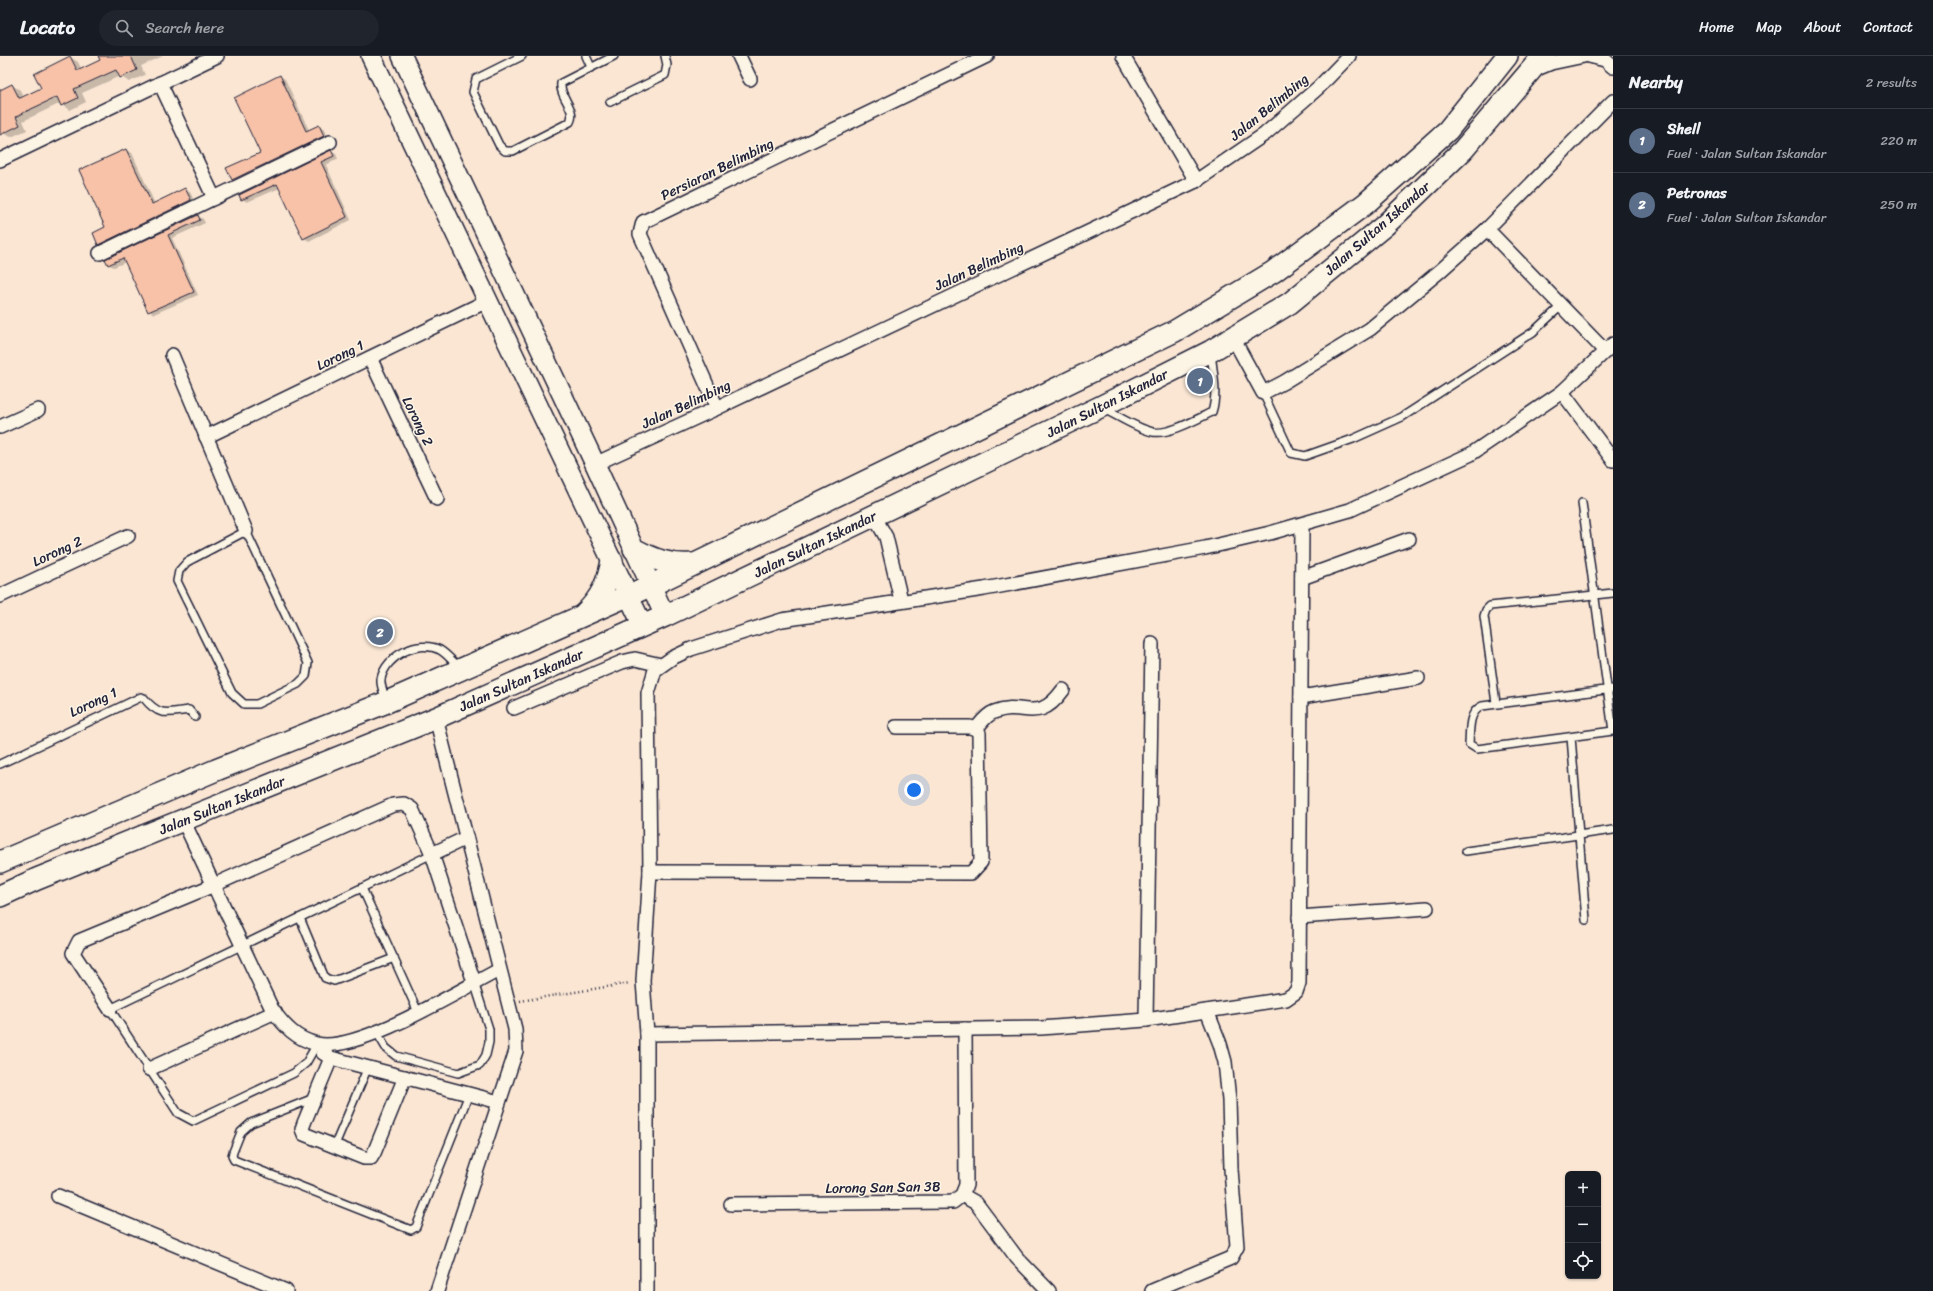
<!DOCTYPE html>
<meta charset="utf-8">
<style>
:root{--surface:#171b24;--page:#20242c;--text:#f1f3f6;--muted:#9ea1a6;--line:#363941;--accent:#c8321e}
body{margin:0;font-family:Sriracha,sans-serif;background:var(--page);color:var(--text)}
.controls{position:absolute;right:12px;bottom:12px;display:grid;overflow:hidden;border-radius:6px;box-shadow:0 1px 3px #0004}
.controls button{width:36px;height:36px;display:grid;place-items:center;padding:0;border:0;border-bottom:1px solid var(--line);background:var(--surface);color:var(--text);font:20px sans-serif}
.you{position:absolute;left:914px;top:734px;width:14px;height:14px;margin:-10px;border:3px solid #fff;border-radius:50%;background:#1a73e8;box-shadow:0 0 0 6px #1a73e833}
.badge{display:grid;place-items:center;width:26px;height:26px;border-radius:50%;background:var(--accent);color:#fff;font-size:13px;font-weight:700}
.pin{position:absolute;translate:-50% -50%;border:2px solid #fff;box-shadow:0 1px 4px #0006}
.list{margin:0;padding:0;list-style:none}
h2{display:flex;justify-content:space-between;align-items:center;height:52px;margin:0;padding:0 16px;font-size:17px}
h2 small{font-size:13px;font-weight:400;color:var(--muted)}
.list li{display:grid;grid-template-columns:26px 1fr auto;gap:12px;align-items:center;box-sizing:border-box;height:64px;padding:0 16px;border-top:1px solid var(--line)}
.list b{display:block;font-size:15px;white-space:nowrap}
.list p{margin:0;font-size:13px;white-space:nowrap;color:var(--muted)}
.list em{font-size:13px;font-style:normal;color:var(--muted)}
.icon{flex:none;width:22px;height:22px;fill:none;stroke:currentColor;stroke-width:2;stroke-linecap:round;stroke-linejoin:round}
.map{position:relative;flex:none;width:1613px;height:1235px;overflow:hidden}
header{display:flex;align-items:center;gap:24px;box-sizing:border-box;height:56px;padding:0 20px;background:var(--surface);border-bottom:1px solid var(--line)}
header strong{font-size:19px}
nav{display:flex;gap:22px;margin-inline-start:auto;font-size:14px}
.search{width:280px;height:36px;background:var(--page);display:flex;align-items:center;gap:10px;box-sizing:border-box;padding:0 14px;border-radius:22px;color:var(--muted);font-size:15px}
main{display:flex}
aside{flex:1;background:var(--surface)}
.map>svg:first-child{display:block}
.shadow{fill:#0003}
.building{fill:#f7c2a8;stroke:#22223b}
.lines{fill:none;stroke-linecap:round;stroke-linejoin:round}
.lane-casing{stroke:#22223b;stroke-width:10}
.street-casing{stroke:#22223b;stroke-width:16}
.secondary-casing{stroke:#22223b;stroke-width:22}
.primary-casing{stroke:#22223b;stroke-width:24}
.path{stroke:#22223b;stroke-width:2.5;stroke-dasharray:1 3;stroke-linecap:butt}
.lane{stroke:#fcf5e5;stroke-width:7}
.street{stroke:#fcf5e5;stroke-width:13}
.secondary{stroke:#fcf5e5;stroke-width:19}
.primary{stroke:#fcf5e5;stroke-width:21}
.labels{text-anchor:middle;stroke-width:3;stroke-linejoin:round;paint-order:stroke}
.street-label{font-size:14px;fill:#22223b;stroke:#fcf5e5}
</style>
<header>
<strong>Locato</strong>
<div class="search"><svg class="icon" aria-label="search" viewBox="0 0 24 24"><circle cx="10" cy="10" r="6"/><path d="M15 15l6 6"/></svg>Search here</div>
<nav><a>Home</a><a>Map</a><a>About</a><a>Contact</a></nav>
</header>
<main>
<div class="map">
<svg width="1613" height="1235" viewBox="0 0 1613 1235">
<rect width="100%" height="100%" fill="#fae6d3"/>
<filter id="ink" filterUnits="userSpaceOnUse"><feTurbulence type="fractalNoise" baseFrequency=".025" numOctaves="2"/><feDisplacementMap in="SourceGraphic" scale="8" xChannelSelector="R" yChannelSelector="G"/><feConvolveMatrix kernelMatrix="1 2 1 2 8 2 1 2 1" color-interpolation-filters="sRGB"/></filter>
<g filter="url(#ink)">
<g class="shadow">
<path d="M99,0H163L141,10L145,19L129,26L120,20L82,37L86,46L70,54L61,47L23,65L27,74L11,81L0,76V35L12,29L20,34L23,41L42,32L70,1L78,6L82,14L101,5Z"/>
<path d="M280,20L285,23L309,74L319,70L324,73L329,83L238,126L233,123L261,97Z"/>
<path d="M126,94L132,97L155,148L185,133L190,136L195,147L104,191L99,188L106,172Z"/>
<path d="M331,95L336,98L338,103L326,109L351,164L309,185L304,182L280,132L247,146L242,143Z"/>
<path d="M198,160L203,163L205,167L172,182L198,239L154,258L149,255L126,206L114,211L109,209L107,204Z"/>
</g>
<g class="building">
<path d="M70,0L77,14H79L100,4L98,0H131L137,14L120,22L116,14L74,33L78,42L61,50L57,41L27,55L16,61L20,69L0,79V34L12,28L19,42H20L41,32L34,18Z"/>
<path d="M280,19L306,75L319,69L324,80L232,124L226,112L260,97L234,42Z"/>
<path d="M126,93L152,148L185,132L191,144L98,189L93,177L105,171L79,114Z"/>
<path d="M331,94L334,100L321,106L347,161L303,183L277,128L241,144L239,139Z"/>
<path d="M198,159L200,164L168,179L194,236L148,256L123,202L108,209L105,203Z"/>
</g>
<g class="lines">
<defs>
<g id="lane">
<path d="M522,0L476,23L473,36L499,89L505,95H513L570,66C577,53 559,41 561,27L614,0"/>
<path d="M586,0L591,11"/>
<path d="M610,46L665,19L667,9L665,0"/>
<path d="M1263,337L1291,397L1305,400L1353,383L1402,361L1533,276L1561,250"/>
<path d="M1104,353C1120,361 1136,372 1153,376C1169,379 1197,363 1212,356C1218,338 1213,316 1211,297"/>
<path d="M1582,447L1613,675"/>
<path d="M246,475L308,607L306,620L298,628L257,648H244L232,637L177,525L179,515L187,506Z"/>
<path d="M1613,633L1482,650C1468,656 1470,674 1469,688L1477,693L1613,675"/>
<path d="M386,644C384,638 380,629 381,623C386,599 419,583 440,594C447,598 453,606 459,611"/>
<path d="M1496,647L1484,560L1486,554L1490,550L1613,537"/>
<path d="M1571,681L1586,864"/>
<path d="M0,708L141,641L144,642C159,661 167,657 189,654L195,661"/>
<path d="M1466,795L1613,774"/>
<path d="M362,832L418,956"/>
<path d="M300,862L325,922L334,925L394,902"/>
<path d="M377,977L386,992L396,1000L458,1017L480,1009L486,999L489,986V973L474,926"/>
<path d="M317,988L306,1007L294,1017L193,1065L178,1057L110,953L432,798"/>
<path d="M314,1042L251,1067L241,1076L233,1096L232,1100L234,1104L411,1174L416,1171L469,1038"/>
<path d="M334,1091L368,1011"/>
</g>
<g id="street">
<path d="M739,0L750,23"/>
<path d="M1123,0L1196,125"/>
<path d="M1589,0L1605,4L1613,11"/>
<path d="M1534,14L1551,7L1584,0"/>
<path d="M160,27L214,142"/>
<path d="M0,104L217,0"/>
<path d="M1487,173L1605,295"/>
<path d="M100,197L330,86"/>
<path d="M1233,282L1263,337L1284,326L1370,273L1440,215L1487,173L1613,45"/>
<path d="M172,299L246,475"/>
<path d="M370,302L437,443"/>
<path d="M1562,336L1613,404"/>
<path d="M717,352L640,178L643,166L987,0"/>
<path d="M0,371L38,354"/>
<path d="M206,381L487,245"/>
<path d="M595,408L717,352L1196,125L1265,78L1319,31L1349,0"/>
<path d="M874,460L886,481L901,544"/>
<path d="M1302,522L1409,483"/>
<path d="M0,540L128,480"/>
<path d="M1301,641L1418,622"/>
<path d="M514,652L622,606L635,603L661,609"/>
<path d="M436,662L515,973L516,995L437,1235"/>
<path d="M976,673C981,667 986,659 994,656C1024,644 1037,670 1063,634"/>
<path d="M183,764L272,953C284,970 296,983 317,988C358,997 460,934 499,914"/>
<path d="M432,798L466,782"/>
<path d="M650,816L971,817L981,806L979,677L976,673L970,671H896"/>
<path d="M1299,861L1427,852"/>
<path d="M110,953L73,897L79,885L214,829L393,749L404,748L412,753L432,798L474,926"/>
<path d="M1146,964L1152,588"/>
<path d="M647,978L1041,972L1146,964L1286,943L1296,936L1299,927L1302,468"/>
<path d="M323,997L331,1002L499,1046"/>
<path d="M331,1002L304,1067L302,1073L304,1078L364,1102H371L374,1097L405,1021"/>
<path d="M149,1013L275,956"/>
<path d="M962,1139L976,1147L1017,1202L1049,1235"/>
<path d="M58,1140L286,1235"/>
<path d="M731,1148L953,1146L962,1139L966,1129L965,973"/>
<path d="M647,1235V978L643,925L650,816L648,637L655,614L672,602L691,593L782,564L984,533L1205,492L1270,477L1350,454L1471,398L1562,336L1613,288"/>
<path d="M1152,1235L1231,1202L1237,1191L1231,1113L1229,1044L1225,1006L1220,988L1207,955"/>
</g>
<g id="secondary">
<path d="M371,0L643,570"/>
<path d="M402,0L595,408L665,560"/>
</g>
<g id="primary">
<path d="M634,493C653,503 670,510 692,508"/>
<path d="M585,557C601,542 608,526 612,505"/>
<path d="M0,806L216,714L387,646L652,529L1175,275L1273,216L1365,148L1448,74L1507,0"/>
<path d="M0,840L37,823L436,662L665,560L1100,351L1211,295L1290,247L1384,170L1463,94L1543,0"/>
</g>
</defs>
<use href="#lane" class="lane-casing"/>
<use href="#street" class="street-casing"/>
<use href="#secondary" class="secondary-casing"/>
<use href="#primary" class="primary-casing"/>
<path class="path" d="M520,945L630,927"/>
<use href="#lane" class="lane"/>
<use href="#street" class="street"/>
<use href="#secondary" class="secondary"/>
<use href="#primary" class="primary"/>
</g>
</g>
<g class="labels">
<g class="street-label">
<text transform="translate(1269 51) rotate(-39)" y="5">Jalan Belimbing</text>
<text transform="translate(717 113) rotate(-26)" y="5">Persiaran Belimbing</text>
<text transform="translate(1377 172) rotate(-41)" y="5">Jalan Sultan Iskandar</text>
<text transform="translate(979 210) rotate(-25)" y="5">Jalan Belimbing</text>
<text transform="translate(340 299) rotate(-26)" y="5">Lorong 1</text>
<text transform="translate(1107 347) rotate(-27)" y="5">Jalan Sultan Iskandar</text>
<text transform="translate(686 348) rotate(-25)" y="5">Jalan Belimbing</text>
<text transform="translate(418 365) rotate(64)" y="5">Lorong 2</text>
<text transform="translate(815 488) rotate(-26)" y="5">Jalan Sultan Iskandar</text>
<text transform="translate(57 495) rotate(-25)" y="5">Lorong 2</text>
<text transform="translate(521 624) rotate(-24)" y="5">Jalan Sultan Iskandar</text>
<text transform="translate(93 646) rotate(-25)" y="5">Lorong 1</text>
<text transform="translate(222 749) rotate(-22)" y="5">Jalan Sultan Iskandar</text>
<text transform="translate(883 1131) rotate(-1)" y="5">Lorong San San 3B</text>
</g>
</g>
</svg>
<div class="controls">
<button>+</button>
<button>−</button>
<button><svg class="icon" aria-label="locate" viewBox="0 0 24 24"><circle cx="12" cy="12" r="6"/><path d="M12 2v4M12 18v4M2 12h4M18 12h4"/></svg></button>
</div>
<div class="you"></div>
<div class="pin badge" style="left:1200px;top:325px;background:#5c6f8a">1</div>
<div class="pin badge" style="left:380px;top:576px;background:#5c6f8a">2</div>
</div>
<aside>
<h2>Nearby<small>2 results</small></h2>
<ul class="list">
<li><span class="badge" style="background:#5c6f8a">1</span><div><b>Shell</b><p>Fuel · Jalan Sultan Iskandar</p></div><em>220 m</em></li>
<li><span class="badge" style="background:#5c6f8a">2</span><div><b>Petronas</b><p>Fuel · Jalan Sultan Iskandar</p></div><em>250 m</em></li>
</ul>
</aside>
</main>
